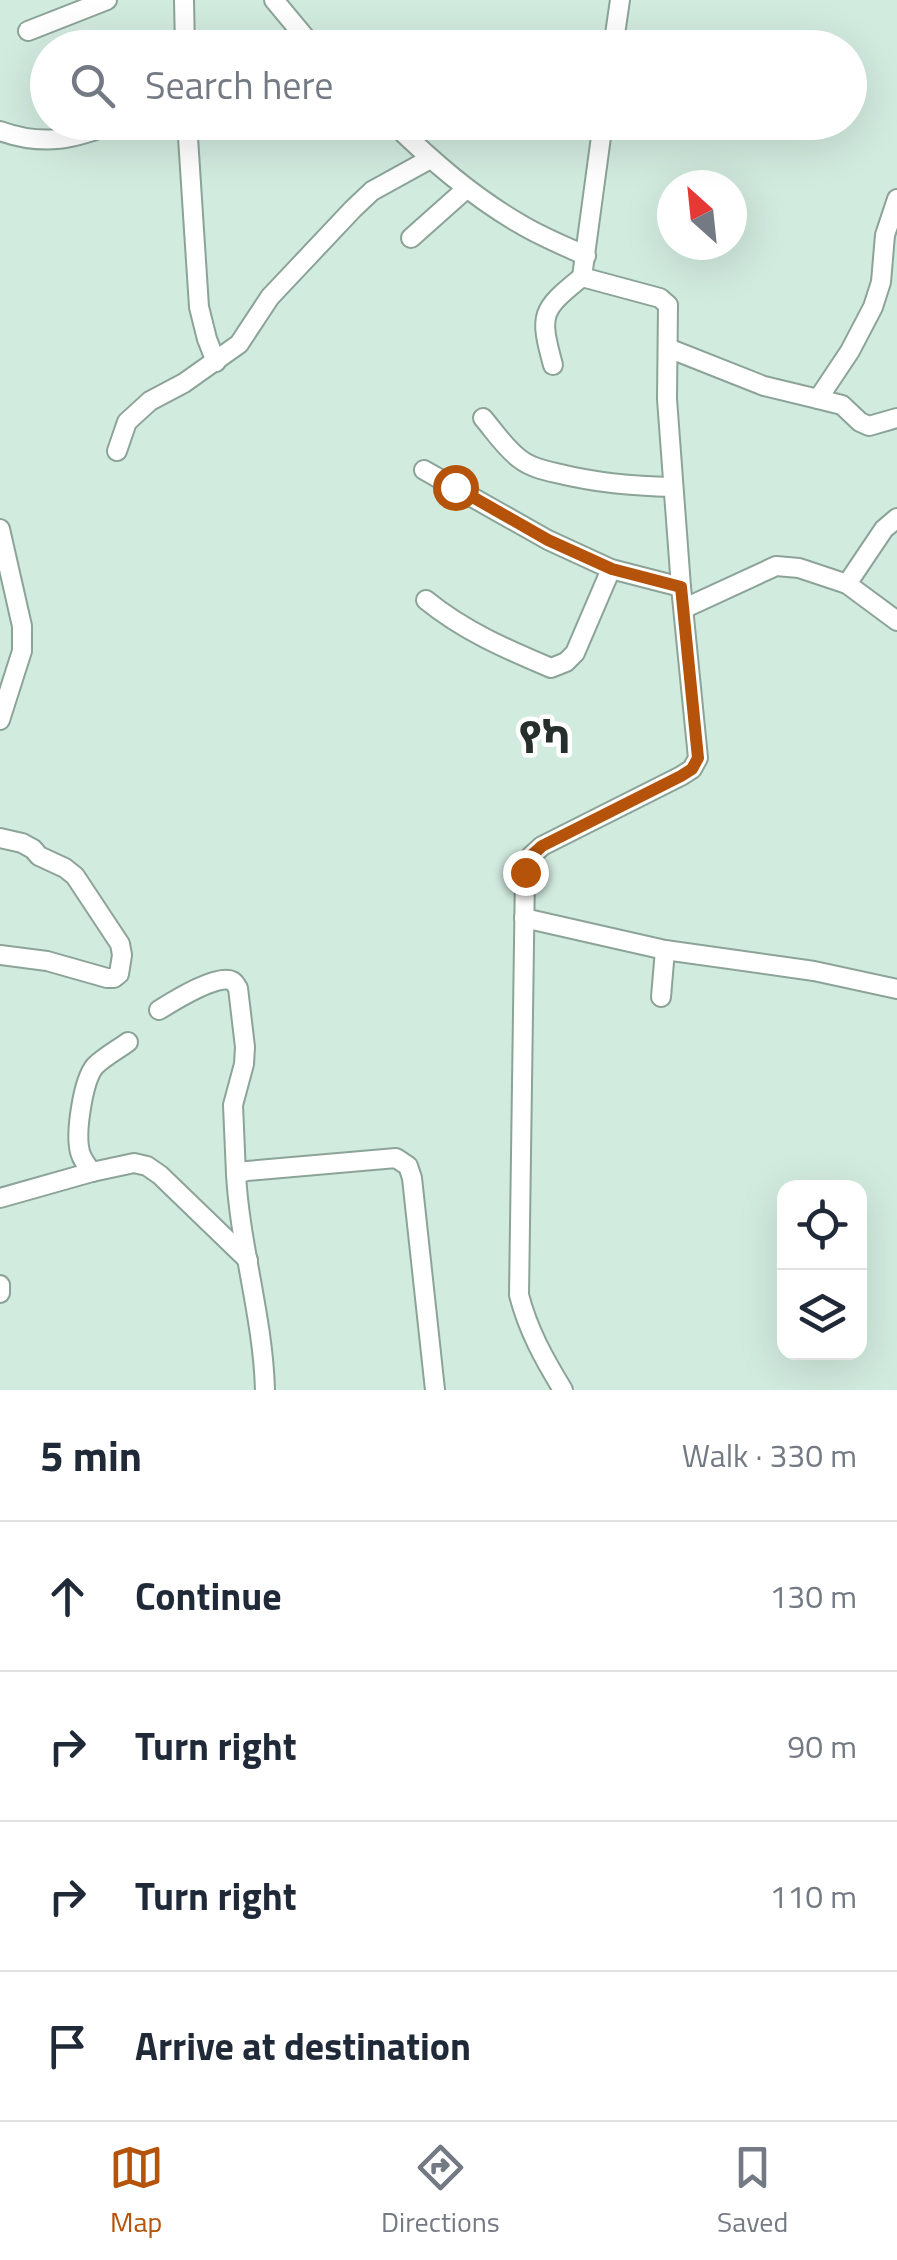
<!DOCTYPE html>
<meta charset="utf-8">
<style>
:root{--surface:#fff;--page:#f2f2f3;--text:#1f2937;--muted:#747a83;--line:#e0e1e3;--accent:#b45309}
body{margin:0;font-family:"Titillium Web","Noto Sans Ethiopic",sans-serif;background:var(--page);color:var(--text)}
.controls{position:absolute;right:30px;bottom:30px;display:grid;overflow:hidden;border-radius:20px;box-shadow:0 10px 40px #0002}
.controls button{width:90px;height:90px;display:grid;place-items:center;padding:0;border:0;border-bottom:2px solid var(--line);background:var(--surface);color:var(--text);font:50px sans-serif}
.compass{position:absolute;left:657px;top:170px;width:90px;height:90px;border-radius:50%;background:var(--surface);box-shadow:0 10px 40px #0002;rotate:333deg}
.stop{position:absolute;width:30px;height:30px;margin:-22px;border:8px solid #b45309;border-radius:50%;background:#fff}
.stop.end{background:#b45309;border-color:#fff;box-shadow:0 2px 10px #0008}
.list{margin:0;padding:0;list-style:none}
h2{display:flex;justify-content:space-between;align-items:center;height:130px;margin:0;padding:0 40px;font-size:42px}
h2 small{font-size:32px;font-weight:400;color:var(--muted)}
.list li{display:grid;grid-template-columns:65px 1fr auto;gap:30px;align-items:center;box-sizing:border-box;height:150px;padding:0 40px;border-top:2px solid var(--line)}
.list b{display:block;font-size:38px;white-space:nowrap}
.list em{font-size:32px;font-style:normal;color:var(--muted)}
.icon{flex:none;width:55px;height:55px;fill:none;stroke:currentColor;stroke-width:2;stroke-linecap:round;stroke-linejoin:round}
.map{position:relative;flex:none;width:897px;height:1390px;overflow:hidden}
.search{position:absolute;background:var(--surface);box-shadow:0 10px 40px #0002;left:30px;right:30px;top:30px;height:110px;display:flex;align-items:center;gap:25px;box-sizing:border-box;padding:0 35px;border-radius:55px;color:var(--muted);font-size:38px}
.sheet{height:730px;background:var(--surface)}
nav{display:flex;justify-content:space-around;align-items:center;box-sizing:border-box;height:140px;border-top:2px solid var(--line);background:var(--surface);font-size:28px;color:var(--muted)}
nav a{display:grid;justify-items:center;gap:5px}
nav .on{color:var(--accent)}
.map>svg:first-child{display:block}
.lines{fill:none;stroke-linecap:round;stroke-linejoin:round}
.minor-casing{stroke:#8ca398;stroke-width:22}
.minor{stroke:#fff;stroke-width:18}
.route{stroke:#b45309;stroke-width:12}
.labels{text-anchor:middle;stroke-width:9;stroke-linejoin:round;paint-order:stroke}
.district-label{font-size:45px;font-weight:bold;fill:#262f2b;stroke:#fff}
</style>
<div class="map">
<svg width="897" height="1390" viewBox="0 0 897 1390">
<rect width="100%" height="100%" fill="#d2ebdf"/>
<g class="lines">
<defs>
<g id="minor">
<path d="M184,0L185,48"/>
<path d="M274,0L314,48"/>
<path d="M28,31L107,0"/>
<path d="M613,48L620,0"/>
<path d="M187,122L199,307L207,339L216,362"/>
<path d="M392,122C432,161 473,197 522,225C542,237 565,246 586,256"/>
<path d="M0,131C45,147 74,139 118,122"/>
<path d="M411,238L466,189"/>
<path d="M668,348L764,386L818,399L850,351L873,307L881,282L885,235L897,199"/>
<path d="M553,365C539,314 541,310 582,277"/>
<path d="M818,399L842,405L860,422L869,426L897,418"/>
<path d="M483,418C495,432 505,448 520,459C530,467 543,470 556,473C597,483 631,486 673,487"/>
<path d="M117,451L127,422L150,401L184,383L239,344L270,297L353,209L372,191L430,159"/>
<path d="M424,470L548,540L611,569"/>
<path d="M0,529L22,626V651L0,720"/>
<path d="M847,584L897,621"/>
<path d="M426,600C464,631 506,649 551,668L566,662L575,653L611,569L681,587"/>
<path d="M685,608L776,566L799,568L847,584L884,529L897,518"/>
<path d="M0,838L22,843L33,849L39,856L65,868L75,876L120,944L122,955L119,974L114,978H107L47,961L0,955"/>
<path d="M524,918L665,950L814,971L897,989"/>
<path d="M661,997L665,950"/>
<path d="M159,1010C172,1002 218,973 232,981C235,982 236,986 238,988L245,1047L244,1064L233,1105L236,1174"/>
<path d="M92,1172C87,1166 82,1160 80,1152C75,1133 83,1080 95,1066C104,1057 117,1050 128,1042"/>
<path d="M0,1198L92,1172L134,1163L147,1166L160,1175L248,1260"/>
<path d="M0,1285V1293"/>
<path d="M265,1390C263,1317 240,1247 236,1174L247,1171L396,1158L408,1166L412,1178L435,1390"/>
<path d="M563,1390C544,1359 528,1330 519,1295L525,873L531,856L542,846L681,776L692,769L698,758L681,587L667,399L668,305L660,298L582,277L603,122"/>
</g>
</defs>
<use href="#minor" class="minor-casing"/>
<use href="#minor" class="minor"/>
</g>
<g class="lines">
<path class="route" d="M455,487L548,540L612,569L681,587L698,758L692,769L681,776L542,846L531,856L525,872"/>
</g>
<g class="labels">
<g class="district-label">
<text x="545" y="753">የካ</text>
</g>
</g>
</svg>
<div class="controls">
<button><svg class="icon" aria-label="locate" viewBox="0 0 24 24"><circle cx="12" cy="12" r="6"/><path d="M12 2v4M12 18v4M2 12h4M18 12h4"/></svg></button>
<button><svg class="icon" aria-label="layers" viewBox="0 0 24 24"><path d="M12 4l9 5-9 5-9-5zM3 14l9 5 9-5"/></svg></button>
</div>
<svg class="compass" viewBox="-18 -18 36 36"><path d="M0-13l5 13h-10z" fill="#e53935"/><path d="M0 13l5-13h-10z" fill="#747a83"/></svg>
<div class="stop" style="left:455px;top:487px"></div>
<div class="stop end" style="left:525px;top:872px"></div>
<div class="search"><svg class="icon" aria-label="search" viewBox="0 0 24 24"><circle cx="10" cy="10" r="6"/><path d="M15 15l6 6"/></svg>Search here</div>
</div>
<section class="sheet">
<h2>5 min<small>Walk · 330 m</small></h2>
<ul class="list">
<li><svg class="icon" aria-label="ahead" viewBox="0 0 24 24"><path d="M12 20V5M6 11l6-6 6 6"/></svg><div><b>Continue</b></div><em>130 m</em></li>
<li><svg class="icon" aria-label="right" viewBox="0 0 24 24"><path d="M7 20v-9h11M14 6l5 5-5 5"/></svg><div><b>Turn right</b></div><em>90 m</em></li>
<li><svg class="icon" aria-label="right" viewBox="0 0 24 24"><path d="M7 20v-9h11M14 6l5 5-5 5"/></svg><div><b>Turn right</b></div><em>110 m</em></li>
<li><svg class="icon" aria-label="arrive" viewBox="0 0 24 24"><path d="M6 21V4h12l-3 4 3 4H6"/></svg><div><b>Arrive at destination</b></div></li>
</ul>
</section>
<nav>
<a class="on"><svg class="icon" aria-label="map" viewBox="0 0 24 24"><path d="M3 6l6-2 6 2 6-2v14l-6 2-6-2-6 2zM9 4v14M15 6v14"/></svg>Map</a>
<a><svg class="icon" aria-label="directions" viewBox="0 0 24 24"><path d="M12 3l9 9-9 9-9-9zM9 14v-3h6M13 9l2 2-2 2"/></svg>Directions</a>
<a><svg class="icon" aria-label="saved" viewBox="0 0 24 24"><path d="M7 4h10v16l-5-4-5 4z"/></svg>Saved</a>
</nav>
